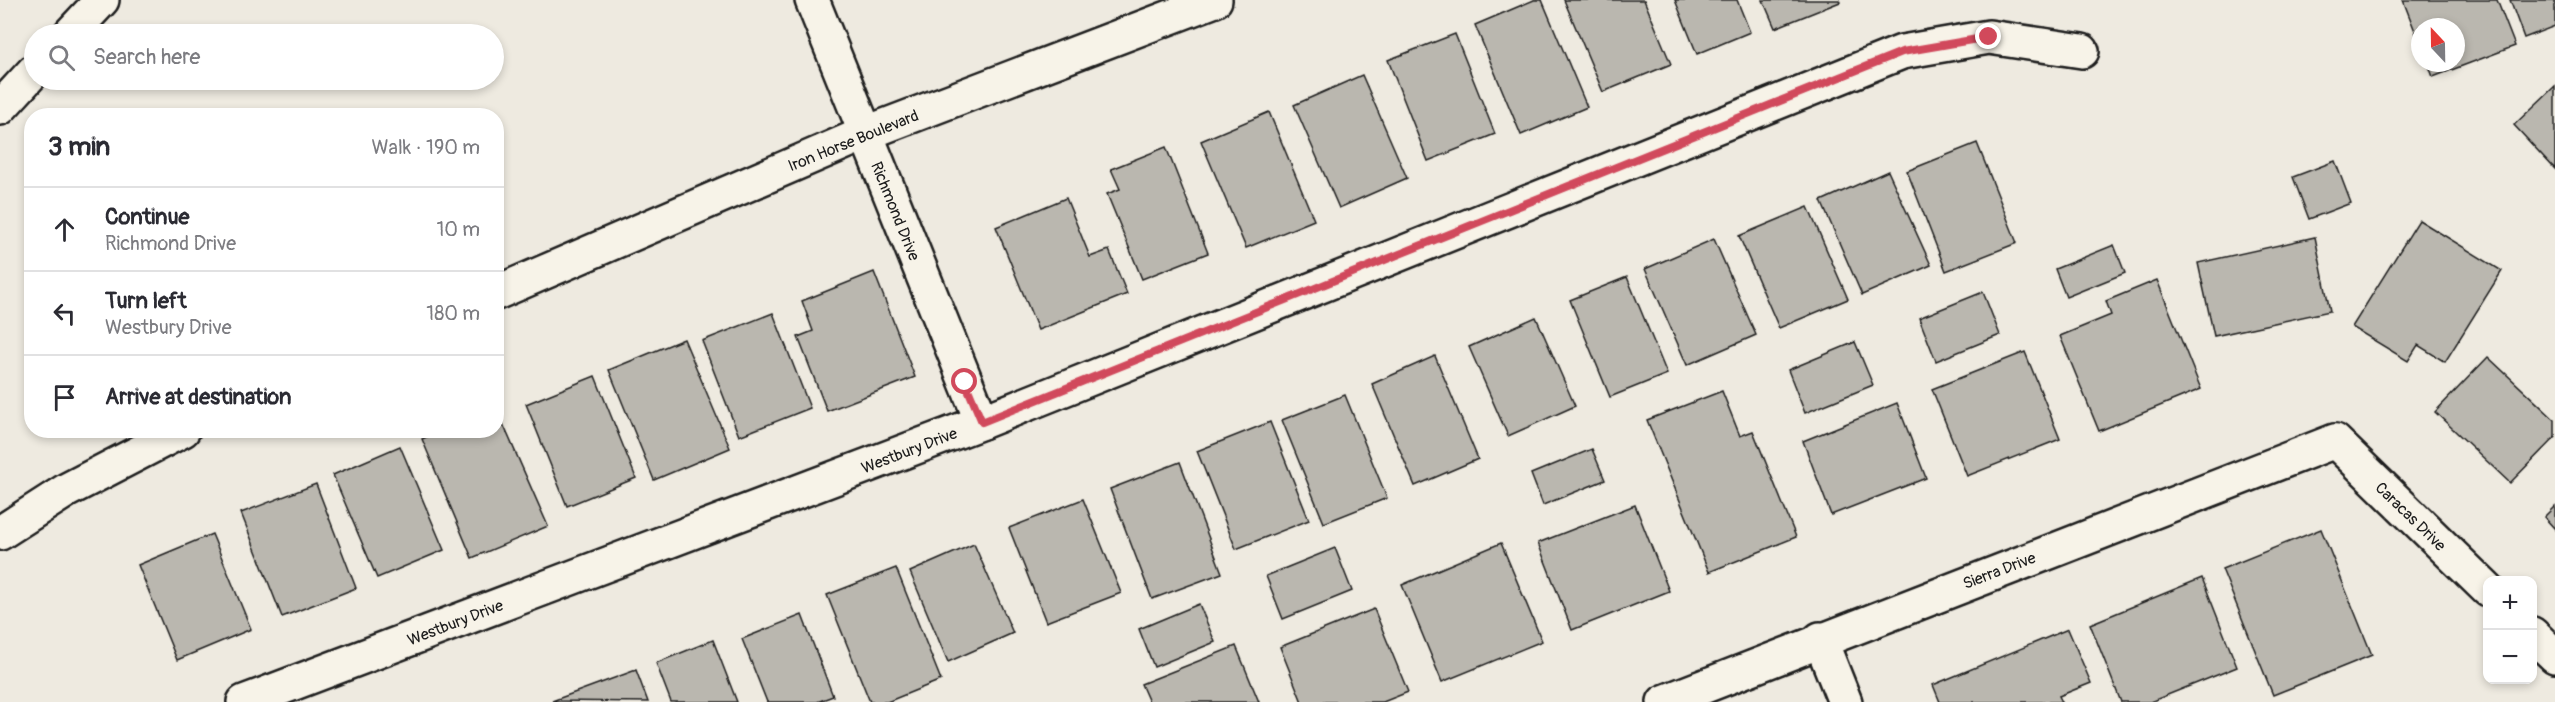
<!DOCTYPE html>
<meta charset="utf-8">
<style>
:root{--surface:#fff;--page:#f7f7f7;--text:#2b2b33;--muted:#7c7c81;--line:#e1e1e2}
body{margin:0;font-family:Pangolin,sans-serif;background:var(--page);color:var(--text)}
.controls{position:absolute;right:18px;bottom:18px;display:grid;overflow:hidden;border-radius:12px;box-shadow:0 3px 9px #0003}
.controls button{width:54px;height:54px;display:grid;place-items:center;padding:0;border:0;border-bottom:2px solid var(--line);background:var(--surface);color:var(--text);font:30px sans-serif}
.compass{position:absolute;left:2411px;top:18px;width:54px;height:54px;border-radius:50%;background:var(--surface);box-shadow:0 3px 9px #0003;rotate:338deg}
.stop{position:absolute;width:18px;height:18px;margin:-14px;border:4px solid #d1495b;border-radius:50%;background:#fff}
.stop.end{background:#d1495b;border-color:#fff;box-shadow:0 2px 6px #0008}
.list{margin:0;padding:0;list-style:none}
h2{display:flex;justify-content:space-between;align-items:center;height:78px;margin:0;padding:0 24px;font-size:26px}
h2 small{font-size:20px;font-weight:400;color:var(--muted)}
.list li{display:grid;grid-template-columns:39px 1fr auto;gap:18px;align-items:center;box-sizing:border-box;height:84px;padding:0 24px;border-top:2px solid var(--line)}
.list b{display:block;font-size:22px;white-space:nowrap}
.list p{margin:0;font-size:20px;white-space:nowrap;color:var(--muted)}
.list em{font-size:20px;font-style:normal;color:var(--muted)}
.icon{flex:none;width:33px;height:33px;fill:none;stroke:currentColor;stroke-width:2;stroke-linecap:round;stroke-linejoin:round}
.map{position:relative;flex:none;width:2555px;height:702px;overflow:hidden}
.search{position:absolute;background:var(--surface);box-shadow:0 3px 9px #0003;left:24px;top:24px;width:480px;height:66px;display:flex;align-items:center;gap:15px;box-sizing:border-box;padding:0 21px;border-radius:33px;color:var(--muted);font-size:22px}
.panel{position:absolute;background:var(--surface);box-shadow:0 3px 9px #0003;left:24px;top:108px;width:480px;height:330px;border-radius:24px}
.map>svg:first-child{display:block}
.building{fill:#bab7af;stroke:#1c1c1c;stroke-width:1.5}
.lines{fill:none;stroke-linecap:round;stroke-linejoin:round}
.street-casing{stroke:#1c1c1c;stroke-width:38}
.secondary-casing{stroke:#1c1c1c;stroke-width:38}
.street{stroke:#f7f3e8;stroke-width:33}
.secondary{stroke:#f7f3e8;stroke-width:33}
.route{stroke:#d1495b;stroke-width:8}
.labels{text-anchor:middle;stroke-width:4.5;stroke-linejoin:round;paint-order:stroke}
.street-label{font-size:16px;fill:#1c1c1c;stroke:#f7f3e8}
</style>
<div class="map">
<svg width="2555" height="702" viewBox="0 0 2555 702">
<rect width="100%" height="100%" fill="#eeeae0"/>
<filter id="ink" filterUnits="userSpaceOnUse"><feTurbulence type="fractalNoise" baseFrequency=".0167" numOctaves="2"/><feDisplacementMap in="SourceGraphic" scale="12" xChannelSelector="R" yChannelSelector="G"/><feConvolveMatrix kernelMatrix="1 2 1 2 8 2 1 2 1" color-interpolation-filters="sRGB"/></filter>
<g filter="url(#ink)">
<g class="building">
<path d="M1534,0H1542L1587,107L1521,135L1475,25Z"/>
<path d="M1564,0H1644L1671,64L1603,92Z"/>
<path d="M1675,0H1737L1750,32L1697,54Z"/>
<path d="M1763,0H1839L1840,2L1775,28Z"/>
<path d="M2403,0H2497L2515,46L2433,77L2428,63H2456V27H2420V44Z"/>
<path d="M2510,0H2555V26L2524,38Z"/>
<path d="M1455,34L1495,134L1428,161L1388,60Z"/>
<path d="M1362,75L1407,178L1339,208L1294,105Z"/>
<path d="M2555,86V169L2514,125Z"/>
<path d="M1269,112L1314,220L1246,248L1201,141Z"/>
<path d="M1977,143L2017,243L1946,271L1907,171Z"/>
<path d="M1166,147L1208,253L1142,279L1107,194L1120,189L1111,169Z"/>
<path d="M2335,161L2351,203L2309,219L2293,177Z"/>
<path d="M1888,171L1931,265L1862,295L1821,201Z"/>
<path d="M1066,198L1090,257L1109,250L1127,294L1038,330L996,227Z"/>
<path d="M1808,207L1848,299L1779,328L1739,236Z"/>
<path d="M2419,220L2502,271L2445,362L2418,345L2408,361L2352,327Z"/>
<path d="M2315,237L2330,311L2214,336L2198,263Z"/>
<path d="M1714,239L1756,335L1687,365L1645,269Z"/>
<path d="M2114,245L2125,273L2066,297L2055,269Z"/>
<path d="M874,272L915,377L827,411L798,337L813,331L802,301Z"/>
<path d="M1627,277L1667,374L1610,397L1570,300Z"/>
<path d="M2157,280L2201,389L2099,431L2060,336L2111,315L2106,301Z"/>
<path d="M1983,292L2000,335L1936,361L1919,318Z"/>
<path d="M773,313L810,408L739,436L702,341Z"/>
<path d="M1536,317L1575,406L1508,436L1469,347Z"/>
<path d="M684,339L730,448L654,480L609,370Z"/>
<path d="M1855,342L1873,385L1805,413L1788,370Z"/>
<path d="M2025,352L2060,439L1967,476L1932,389Z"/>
<path d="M1435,356L1478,459L1415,486L1372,384Z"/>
<path d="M2488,357L2555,420V437L2510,483L2435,412Z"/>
<path d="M595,376L636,478L567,506L526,404Z"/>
<path d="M1722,391L1740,436L1753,431L1796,537L1709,572L1647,420Z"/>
<path d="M1345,395L1387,498L1324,523L1282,420Z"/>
<path d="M1897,403L1926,478L1831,515L1803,441Z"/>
<path d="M496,408L548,526L472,558L422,439L442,430H496Z"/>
<path d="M1270,422L1309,520L1236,549L1197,451Z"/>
<path d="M400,446L444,550L377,578L333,475Z"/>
<path d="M1592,449L1605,480L1543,505L1531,474Z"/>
<path d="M1180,462L1222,573L1152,599L1110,489Z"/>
<path d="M316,484L356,588L282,617L241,513Z"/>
<path d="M1083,499L1121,593L1046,622L1009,528Z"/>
<path d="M1635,505L1669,591L1572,630L1538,543Z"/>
<path d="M2555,506V529L2544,517Z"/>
<path d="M2321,529L2372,655L2273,695L2222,569Z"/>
<path d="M212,534L251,629L177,660L138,565Z"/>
<path d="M1501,543L1542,641L1442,682L1402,585Z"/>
<path d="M974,544L1013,633L948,662L910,572Z"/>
<path d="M1335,548L1352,591L1283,619L1266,576Z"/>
<path d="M896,568L941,680L887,702H870L827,595Z"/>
<path d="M2202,578L2237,667L2150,702H2121L2090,624Z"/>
<path d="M1199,604L1215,642L1154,667L1139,629Z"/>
<path d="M1374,609L1408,692L1383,702H1302L1280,647Z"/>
<path d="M802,615L833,696L817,702H767L742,639Z"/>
<path d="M2068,629L2091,683L2059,696L2062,702H1940L1933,685Z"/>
<path d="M713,640L737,702H671L656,663Z"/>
<path d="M1236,646L1259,702H1149L1141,684Z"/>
<path d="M636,670L648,702L552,701Z"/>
</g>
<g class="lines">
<defs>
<g id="street">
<path d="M812,0L982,422"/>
<path d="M70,34L102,0"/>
<path d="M0,108L34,71"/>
<path d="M2532,634L2555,656"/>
<path d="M1820,639L1845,702"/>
<path d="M244,702L982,422L1902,52L1989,37L2082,51"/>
<path d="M1664,702L2335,441L2488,590"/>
</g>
<g id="secondary">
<path d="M496,293L864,134L1215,0"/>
<path d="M0,533L67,490L183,430"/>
</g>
</defs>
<use href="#street" class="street-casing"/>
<use href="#secondary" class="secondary-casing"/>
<use href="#street" class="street"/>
<use href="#secondary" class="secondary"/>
</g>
</g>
<g class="lines" filter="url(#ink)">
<path class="route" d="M965,382L982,422L1902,52L1989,37"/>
</g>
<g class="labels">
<g class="street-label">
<text transform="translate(853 140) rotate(-22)" y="6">Iron Horse Boulevard</text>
<text transform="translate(896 211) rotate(68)" y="6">Richmond Drive</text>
<text transform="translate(909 450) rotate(-21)" y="6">Westbury Drive</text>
<text transform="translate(2411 516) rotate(44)" y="6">Caracas Drive</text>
<text transform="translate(1999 570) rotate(-21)" y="6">Sierra Drive</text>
<text transform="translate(455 622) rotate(-21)" y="6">Westbury Drive</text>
</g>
</g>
</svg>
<div class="controls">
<button>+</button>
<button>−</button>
</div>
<svg class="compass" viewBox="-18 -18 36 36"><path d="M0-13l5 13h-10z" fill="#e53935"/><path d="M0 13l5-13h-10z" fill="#7c7c81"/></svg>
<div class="stop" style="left:965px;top:382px"></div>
<div class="stop end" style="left:1989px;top:37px"></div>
<div class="search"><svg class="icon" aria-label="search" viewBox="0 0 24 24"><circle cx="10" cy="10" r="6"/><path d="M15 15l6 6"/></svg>Search here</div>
<section class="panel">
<h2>3 min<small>Walk · 190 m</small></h2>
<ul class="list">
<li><svg class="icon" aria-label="ahead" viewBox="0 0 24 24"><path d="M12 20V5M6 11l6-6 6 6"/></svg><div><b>Continue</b><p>Richmond Drive</p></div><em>10 m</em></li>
<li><svg class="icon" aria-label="left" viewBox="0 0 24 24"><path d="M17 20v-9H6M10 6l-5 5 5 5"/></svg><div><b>Turn left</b><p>Westbury Drive</p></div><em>180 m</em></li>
<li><svg class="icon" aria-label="arrive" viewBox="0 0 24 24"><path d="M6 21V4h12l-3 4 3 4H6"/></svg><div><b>Arrive at destination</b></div></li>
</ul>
</section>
</div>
